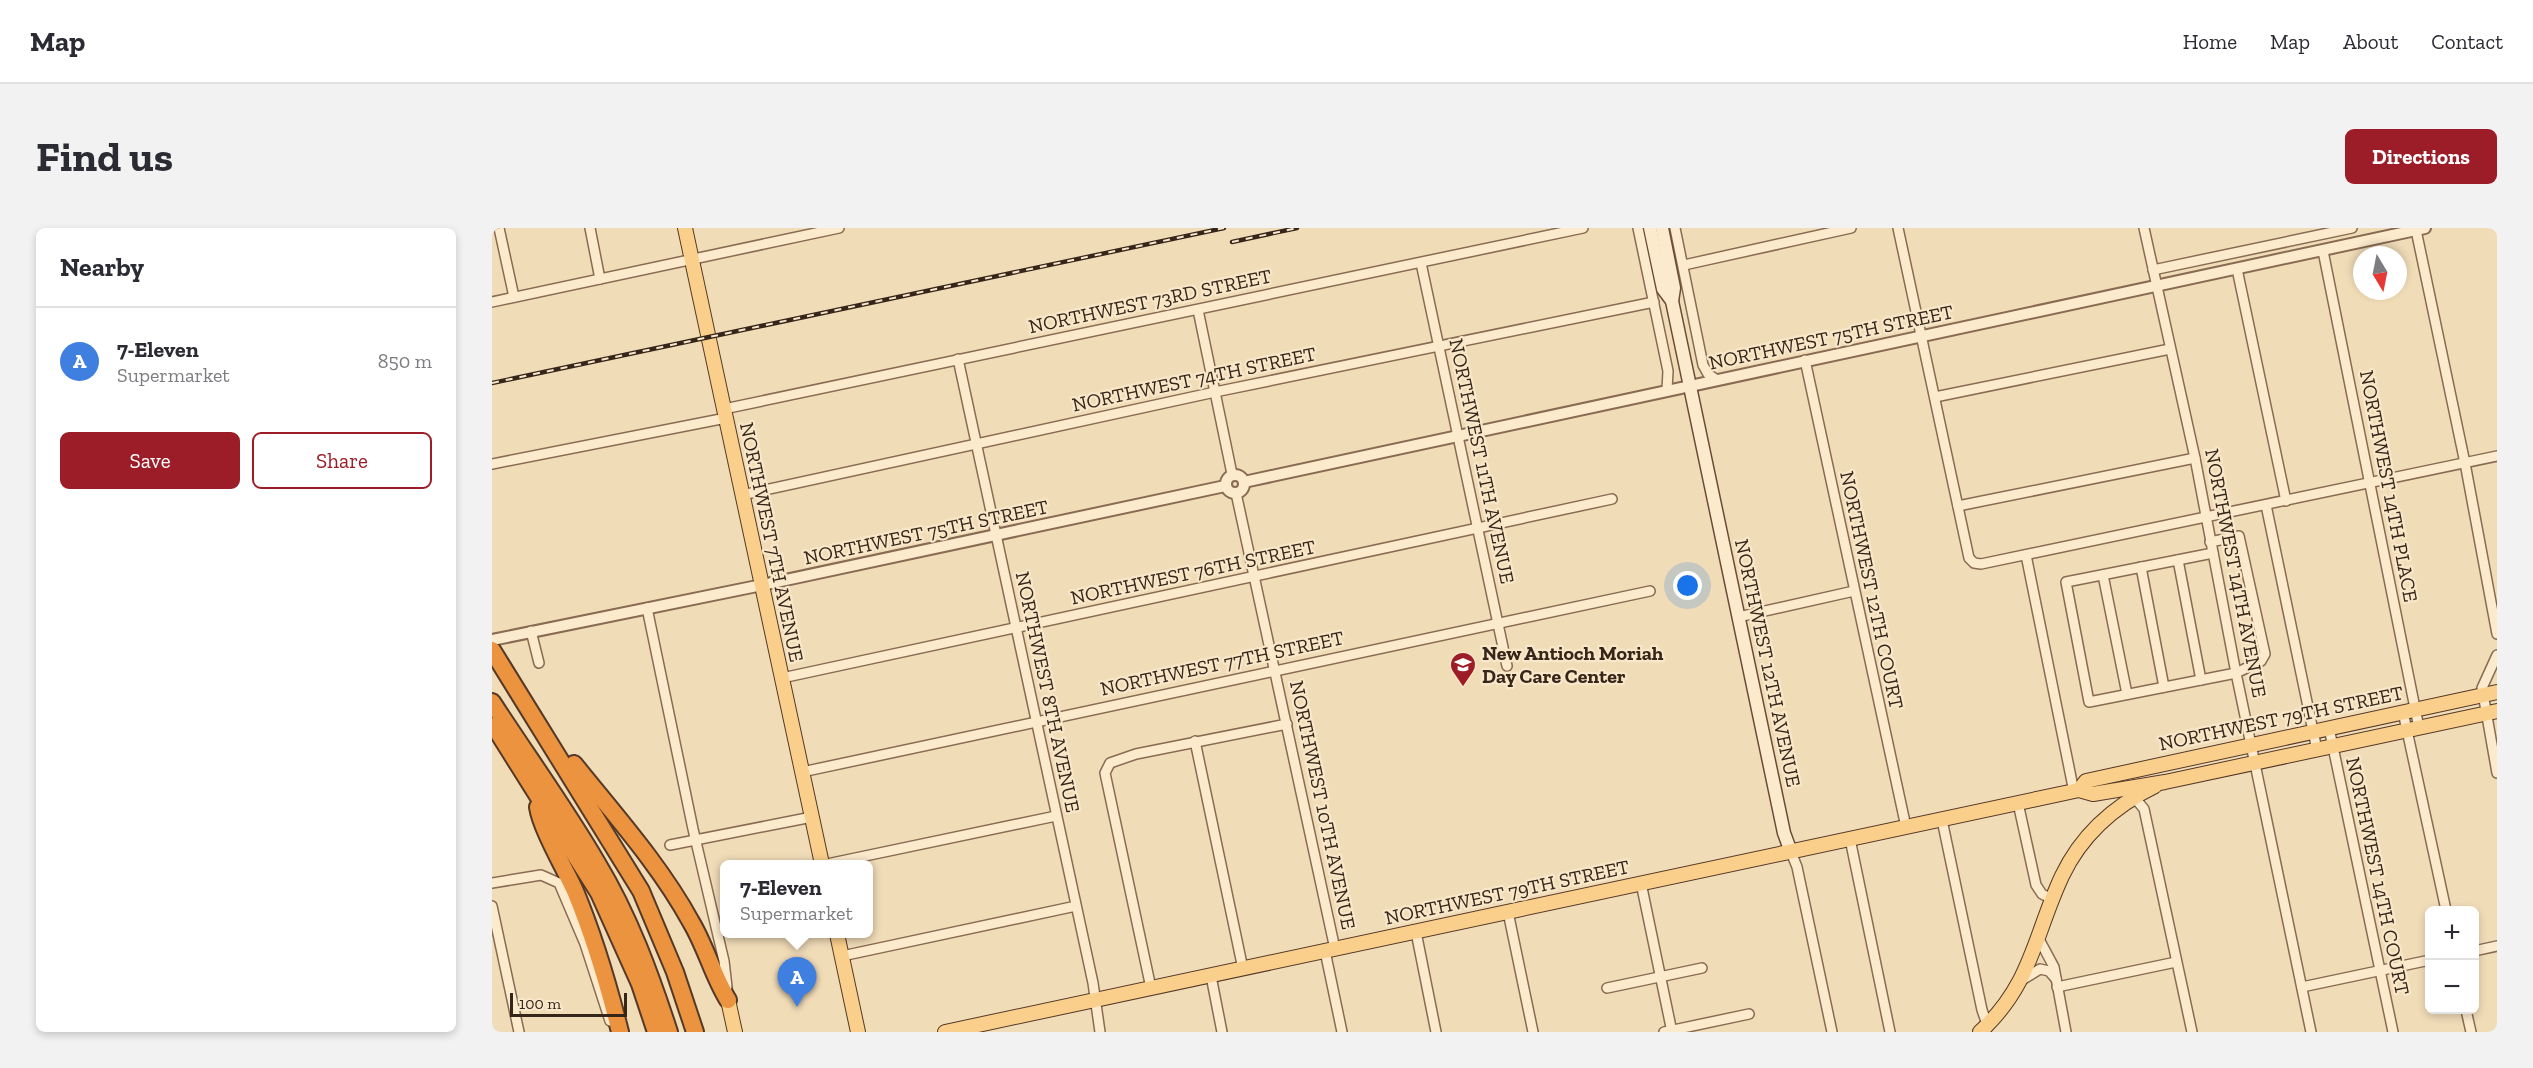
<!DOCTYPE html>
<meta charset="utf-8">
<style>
:root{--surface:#fff;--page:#f2f2f3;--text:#2b2b33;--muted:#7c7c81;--line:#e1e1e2;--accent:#9c1d28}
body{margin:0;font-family:"Zilla Slab",serif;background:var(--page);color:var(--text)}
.controls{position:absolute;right:18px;bottom:18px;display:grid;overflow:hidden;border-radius:9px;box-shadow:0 3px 9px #0003}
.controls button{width:54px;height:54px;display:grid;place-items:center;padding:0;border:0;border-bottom:2px solid var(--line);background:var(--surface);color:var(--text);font:30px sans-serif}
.compass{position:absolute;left:1861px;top:18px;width:54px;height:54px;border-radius:50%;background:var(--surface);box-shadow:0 3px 9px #0003;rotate:170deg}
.scale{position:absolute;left:18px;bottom:15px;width:117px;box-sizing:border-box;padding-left:6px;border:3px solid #362519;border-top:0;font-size:16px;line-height:21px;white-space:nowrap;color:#362519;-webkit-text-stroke:4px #f8e7c8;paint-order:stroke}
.you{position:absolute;left:1196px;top:358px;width:21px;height:21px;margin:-15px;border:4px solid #fff;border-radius:50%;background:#1a73e8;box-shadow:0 0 0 9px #1a73e833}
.badge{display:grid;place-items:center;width:39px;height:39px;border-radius:50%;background:var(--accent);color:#fff;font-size:20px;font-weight:700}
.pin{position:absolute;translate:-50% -50px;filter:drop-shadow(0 2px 3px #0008)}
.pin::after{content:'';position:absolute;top:32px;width:21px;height:18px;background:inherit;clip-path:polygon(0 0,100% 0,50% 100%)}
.popup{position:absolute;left:228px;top:632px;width:153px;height:78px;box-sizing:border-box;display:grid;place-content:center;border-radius:9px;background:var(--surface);filter:drop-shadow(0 2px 4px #0005);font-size:20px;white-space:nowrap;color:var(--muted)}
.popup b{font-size:22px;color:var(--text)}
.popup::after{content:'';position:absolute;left:50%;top:100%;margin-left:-12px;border:12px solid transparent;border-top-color:var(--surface)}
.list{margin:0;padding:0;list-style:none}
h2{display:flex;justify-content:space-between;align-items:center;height:78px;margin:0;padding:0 24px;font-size:26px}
h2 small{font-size:20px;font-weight:400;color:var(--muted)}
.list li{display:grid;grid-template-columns:39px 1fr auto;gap:18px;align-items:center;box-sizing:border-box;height:108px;padding:0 24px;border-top:2px solid var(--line)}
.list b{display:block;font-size:22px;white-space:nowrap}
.list p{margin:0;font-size:20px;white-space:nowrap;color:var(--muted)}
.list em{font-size:20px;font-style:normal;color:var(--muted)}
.actions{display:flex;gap:12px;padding:18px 24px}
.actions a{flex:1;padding:14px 0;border:2px solid var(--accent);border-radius:9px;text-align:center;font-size:21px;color:var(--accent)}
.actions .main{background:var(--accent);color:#fff}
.map{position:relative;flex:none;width:2005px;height:804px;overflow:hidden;border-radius:9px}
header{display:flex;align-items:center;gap:36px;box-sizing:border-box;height:84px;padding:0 30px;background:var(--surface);border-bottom:2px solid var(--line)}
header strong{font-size:28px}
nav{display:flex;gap:33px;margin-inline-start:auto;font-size:21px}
.intro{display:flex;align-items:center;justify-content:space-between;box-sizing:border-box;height:144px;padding:0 36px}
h1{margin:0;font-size:42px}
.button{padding:15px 27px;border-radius:9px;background:var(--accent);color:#fff;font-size:21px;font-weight:700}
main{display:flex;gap:36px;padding:0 36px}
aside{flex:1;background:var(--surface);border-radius:9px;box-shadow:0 3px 9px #0003}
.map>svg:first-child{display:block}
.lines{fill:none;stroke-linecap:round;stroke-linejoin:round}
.minor-casing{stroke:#886b52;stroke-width:12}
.tertiary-casing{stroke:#886b52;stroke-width:14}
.secondary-casing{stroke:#6a4c36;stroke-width:15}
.primary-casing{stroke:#553928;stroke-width:16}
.motorway-casing{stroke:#553928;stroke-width:20}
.minor{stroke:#fceacc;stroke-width:9}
.tertiary{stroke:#fceacc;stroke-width:10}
.secondary{stroke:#fceacc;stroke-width:12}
.primary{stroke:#facf8b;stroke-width:14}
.motorway{stroke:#eb933f;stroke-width:16}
.rail-casing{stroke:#362519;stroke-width:4.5}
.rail{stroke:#f8e7c8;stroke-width:2;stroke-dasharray:7;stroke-linecap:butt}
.labels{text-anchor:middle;stroke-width:4.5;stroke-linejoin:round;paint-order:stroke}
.street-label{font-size:20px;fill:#362519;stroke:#f8e7c8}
.poi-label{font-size:20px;font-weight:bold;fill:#362519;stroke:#f8e7c8;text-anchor:start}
</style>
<header>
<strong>Map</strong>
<nav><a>Home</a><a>Map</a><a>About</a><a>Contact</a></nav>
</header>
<div class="intro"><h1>Find us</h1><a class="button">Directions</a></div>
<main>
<aside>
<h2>Nearby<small></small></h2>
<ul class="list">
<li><span class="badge" style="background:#3f7fe0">A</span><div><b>7-Eleven</b><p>Supermarket</p></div><em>850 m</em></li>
</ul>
<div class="actions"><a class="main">Save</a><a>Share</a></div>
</aside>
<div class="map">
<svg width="2005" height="804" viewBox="0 0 2005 804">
<rect width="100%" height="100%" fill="#f1dcb8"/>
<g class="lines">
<defs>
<g id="minor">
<path d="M7,0L22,69"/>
<path d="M98,0L108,51"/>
<path d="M1146,0L1176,143L1175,162"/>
<path d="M1183,0L1211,137L1216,146L1225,152"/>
<path d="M1406,0L1477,330L1482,335L1489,336L2005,228"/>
<path d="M1652,0L1703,230L1744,445L1819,804"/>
<path d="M1924,2L1973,235L2005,406"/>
<path d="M1831,23L1927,500"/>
<path d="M929,35L1015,438"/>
<path d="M1192,37L1359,0"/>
<path d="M1745,41L1794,273"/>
<path d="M1661,42L1860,0"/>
<path d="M0,74L347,0"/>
<path d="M706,82L740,246"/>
<path d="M466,131L601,755L608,804"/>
<path d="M1313,132L1414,599"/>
<path d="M1443,169L1678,121"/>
<path d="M232,181L1091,0"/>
<path d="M0,236L234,190"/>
<path d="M744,265L843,721"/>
<path d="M250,267L723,164L1162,74"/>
<path d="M1774,277L1825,522"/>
<path d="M1466,278L1703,230"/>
<path d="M1718,314L1747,308L1773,426L1769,433L1744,445L1597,474L1574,354L1721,325"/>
<path d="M1534,327L1582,564"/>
<path d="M1686,332L1709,452"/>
<path d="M1649,339L1672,459"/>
<path d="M1611,347L1635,466"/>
<path d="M155,380L201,601L232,733L235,759"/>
<path d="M1246,389L1362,363"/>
<path d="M39,403L47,435"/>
<path d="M2005,427L1990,460L2005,545"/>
<path d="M290,450L1120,271"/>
<path d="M1911,484L1954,682"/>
<path d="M1837,500L1901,804"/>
<path d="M703,513L751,741"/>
<path d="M310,544L1158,363"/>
<path d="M1642,569L1652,581L1700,804"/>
<path d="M1526,575L1544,657L1550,666L1560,671"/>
<path d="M1450,592L1490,782L1496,799"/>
<path d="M1358,611L1398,804"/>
<path d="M178,617L320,589"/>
<path d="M1299,624L1305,639L1340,804"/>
<path d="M335,636L564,588"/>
<path d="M0,655L49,647L67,655L93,716L118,793"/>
<path d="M1149,655L1180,804"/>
<path d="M0,678L27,804"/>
<path d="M1016,684L1041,804"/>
<path d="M924,704L944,804"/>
<path d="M1547,711L1562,739L1574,804"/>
<path d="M833,723L850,804"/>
<path d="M1982,723L2005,718"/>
<path d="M350,728L584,678"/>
<path d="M719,748L730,804"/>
<path d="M1530,752L1548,741L1557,743L1564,751"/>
<path d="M1565,759L1684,734"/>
<path d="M1810,759L1938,732"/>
<path d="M659,760L613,545L618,535L644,526L795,496"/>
<path d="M1115,760L1210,740"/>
<path d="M1974,782L1979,804"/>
<path d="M1172,804L1257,786"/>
</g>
<g id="tertiary">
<circle cx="743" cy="256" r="9"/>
<path d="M752,254L1933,0"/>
<path d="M0,412L270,357L733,258"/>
</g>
<g id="secondary">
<path d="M1158,0L1171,61L1180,73"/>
<path d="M1170,0L1182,60L1180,73L1292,605L1299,624"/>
</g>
<g id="primary">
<path d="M193,0L330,636"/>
<path d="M1587,562L1594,553L2005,464"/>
<path d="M345,706L366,804"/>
<path d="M236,772L243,804"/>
<path d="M453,804L1587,562L1601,566L1673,554L2005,483"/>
<path d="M1488,804C1540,756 1542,708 1570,648C1590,606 1622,578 1663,558"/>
</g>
<g id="motorway">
<path d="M0,422L149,663L183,744L203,804"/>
<path d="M0,474C35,528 73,580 105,635C137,688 158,746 177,804"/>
<path d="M2,498L107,665L148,756L164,804"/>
<path d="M82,536C122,586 168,637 199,694C214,719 221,748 236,772"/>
<path d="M46,579C49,600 73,641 83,663C102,709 116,756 128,804"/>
</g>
</defs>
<use href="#minor" class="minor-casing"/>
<use href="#tertiary" class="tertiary-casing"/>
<use href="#secondary" class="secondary-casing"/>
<use href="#primary" class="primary-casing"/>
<use href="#motorway" class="motorway-casing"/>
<use href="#minor" class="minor"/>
<use href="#tertiary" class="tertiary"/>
<use href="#secondary" class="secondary"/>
<use href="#primary" class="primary"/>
<use href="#motorway" class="motorway"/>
<defs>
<g id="rail">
<path d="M740,14L805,0"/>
<path d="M0,155L732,0"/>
</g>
</defs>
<use href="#rail" class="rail-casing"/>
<use href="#rail" class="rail"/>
</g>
<defs>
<symbol id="school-pin" viewBox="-11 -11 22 30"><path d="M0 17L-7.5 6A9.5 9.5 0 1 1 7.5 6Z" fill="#9c1d28" stroke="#f8e7c8"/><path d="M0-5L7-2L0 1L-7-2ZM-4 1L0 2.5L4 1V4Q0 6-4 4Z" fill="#fff"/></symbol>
</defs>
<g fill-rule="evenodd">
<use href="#school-pin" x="956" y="422" width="30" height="40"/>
</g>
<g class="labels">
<g class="street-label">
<text transform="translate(658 73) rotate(-12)" y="7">NORTHWEST 73RD STREET</text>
<text transform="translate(1339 109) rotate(-12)" y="7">NORTHWEST 75TH STREET</text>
<text transform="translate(702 151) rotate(-12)" y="7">NORTHWEST 74TH STREET</text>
<text transform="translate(990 233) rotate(78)" y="7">NORTHWEST 11TH AVENUE</text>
<text transform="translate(1897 258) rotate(79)" y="7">NORTHWEST 14TH PLACE</text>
<text transform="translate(434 304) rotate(-12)" y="7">NORTHWEST 75TH STREET</text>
<text transform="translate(280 314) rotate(78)" y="7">NORTHWEST 7TH AVENUE</text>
<text transform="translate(701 344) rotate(-12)" y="7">NORTHWEST 76TH STREET</text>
<text transform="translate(1744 345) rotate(79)" y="7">NORTHWEST 14TH AVENUE</text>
<text transform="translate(1380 362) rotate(78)" y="7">NORTHWEST 12TH COURT</text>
<text transform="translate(730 435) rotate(-12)" y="7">NORTHWEST 77TH STREET</text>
<text transform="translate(1276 435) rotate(78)" y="7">NORTHWEST 12TH AVENUE</text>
<text transform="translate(556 464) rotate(78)" y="7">NORTHWEST 8TH AVENUE</text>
<text transform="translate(1789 490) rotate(-12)" y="7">NORTHWEST 79TH STREET</text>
<text transform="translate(831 577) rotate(78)" y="7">NORTHWEST 10TH AVENUE</text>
<text transform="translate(1886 648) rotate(78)" y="7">NORTHWEST 14TH COURT</text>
<text transform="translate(1015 664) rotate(-12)" y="7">NORTHWEST 79TH STREET</text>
</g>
<g class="poi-label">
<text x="990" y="432">New Antioch Moriah<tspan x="990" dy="23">Day Care Center</tspan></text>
</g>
</g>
</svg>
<div class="controls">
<button>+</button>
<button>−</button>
</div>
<svg class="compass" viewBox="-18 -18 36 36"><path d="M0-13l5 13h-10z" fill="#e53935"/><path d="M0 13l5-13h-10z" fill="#7c7c81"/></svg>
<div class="scale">100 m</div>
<div class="you"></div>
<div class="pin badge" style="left:305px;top:779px;background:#3f7fe0">A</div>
<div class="popup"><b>7-Eleven</b>Supermarket</div>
</div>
</main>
